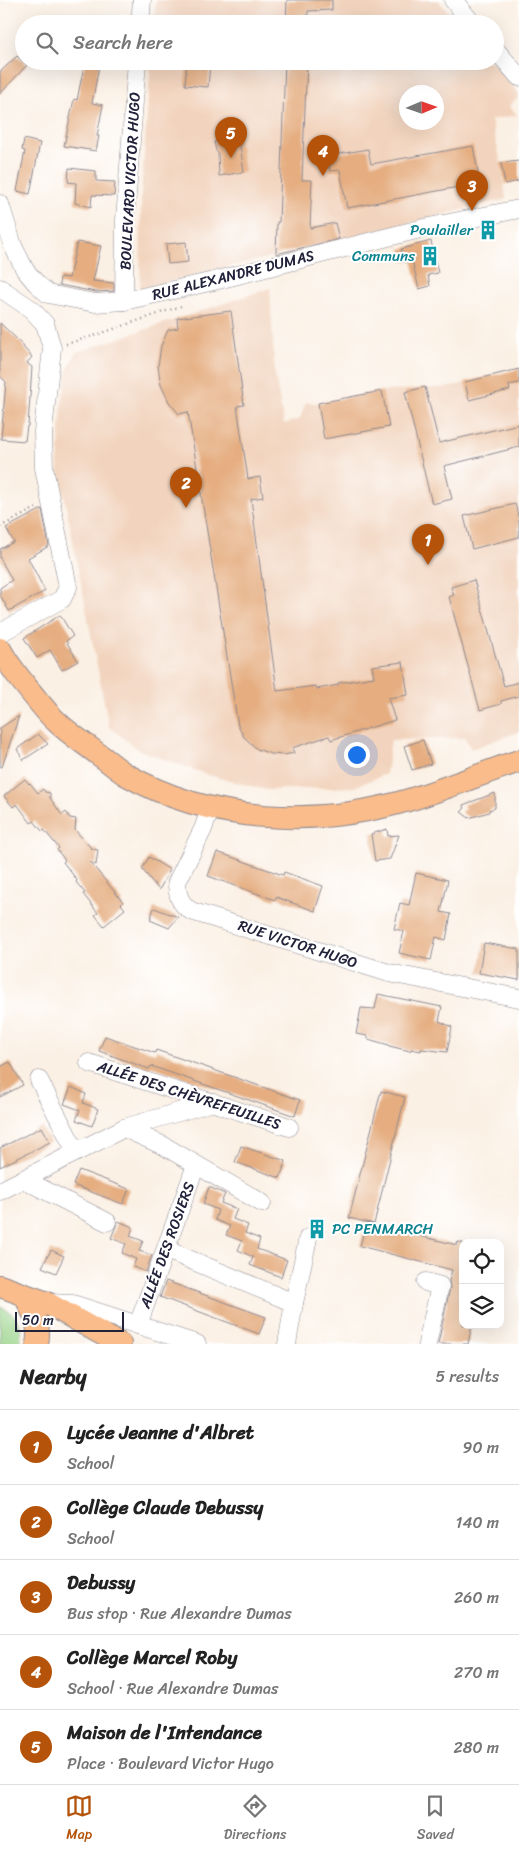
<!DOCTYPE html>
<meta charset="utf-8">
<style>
:root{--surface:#fff;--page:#f6f6f6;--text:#222;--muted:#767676;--line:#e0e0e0;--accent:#b45309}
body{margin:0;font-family:Sriracha,sans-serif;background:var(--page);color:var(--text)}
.controls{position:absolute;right:15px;bottom:15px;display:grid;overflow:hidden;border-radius:10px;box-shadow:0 5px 20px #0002}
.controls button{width:45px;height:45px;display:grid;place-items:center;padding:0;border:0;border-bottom:1px solid var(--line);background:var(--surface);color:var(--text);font:25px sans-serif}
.compass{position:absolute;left:399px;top:85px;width:45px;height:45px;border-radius:50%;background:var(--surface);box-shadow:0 5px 20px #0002;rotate:88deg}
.scale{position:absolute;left:15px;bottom:12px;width:109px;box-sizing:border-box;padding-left:5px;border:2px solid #22223b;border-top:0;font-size:14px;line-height:18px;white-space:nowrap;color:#22223b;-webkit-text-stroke:4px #fff;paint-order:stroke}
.you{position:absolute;left:356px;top:754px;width:18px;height:18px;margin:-12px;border:4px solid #fff;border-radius:50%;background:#1a73e8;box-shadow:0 0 0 8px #1a73e833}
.badge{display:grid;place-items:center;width:32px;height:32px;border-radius:50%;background:var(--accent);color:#fff;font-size:16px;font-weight:700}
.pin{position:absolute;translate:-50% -41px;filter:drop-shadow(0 1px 2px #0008)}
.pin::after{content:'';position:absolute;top:26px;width:18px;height:15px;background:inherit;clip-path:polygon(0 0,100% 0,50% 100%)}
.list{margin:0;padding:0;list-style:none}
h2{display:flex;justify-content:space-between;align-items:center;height:65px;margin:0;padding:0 20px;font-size:21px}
h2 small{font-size:16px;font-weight:400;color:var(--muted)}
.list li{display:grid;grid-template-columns:32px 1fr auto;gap:15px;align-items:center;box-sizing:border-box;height:75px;padding:0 20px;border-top:1px solid var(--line)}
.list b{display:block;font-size:19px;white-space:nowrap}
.list p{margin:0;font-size:16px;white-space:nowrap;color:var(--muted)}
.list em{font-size:16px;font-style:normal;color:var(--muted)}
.icon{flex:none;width:28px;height:28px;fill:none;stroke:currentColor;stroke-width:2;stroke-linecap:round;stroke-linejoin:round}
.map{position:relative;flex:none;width:519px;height:1344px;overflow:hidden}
.search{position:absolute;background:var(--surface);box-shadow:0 5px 20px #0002;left:15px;right:15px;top:15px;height:55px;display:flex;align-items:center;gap:12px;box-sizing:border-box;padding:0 18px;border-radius:28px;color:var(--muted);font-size:19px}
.sheet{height:440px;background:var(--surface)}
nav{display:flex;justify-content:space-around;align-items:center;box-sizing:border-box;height:70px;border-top:1px solid var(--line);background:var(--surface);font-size:14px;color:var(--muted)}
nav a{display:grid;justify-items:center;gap:2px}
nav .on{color:var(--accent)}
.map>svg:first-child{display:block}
.built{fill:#f2d4be;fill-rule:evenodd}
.green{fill:#97d285;stroke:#5c7a60}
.building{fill:#e5ad80}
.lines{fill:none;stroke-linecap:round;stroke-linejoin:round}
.minor-casing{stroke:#8e8990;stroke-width:19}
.major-casing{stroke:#8e8990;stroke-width:24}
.path{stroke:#8e8990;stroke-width:2.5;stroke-dasharray:1 4;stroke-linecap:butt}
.minor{stroke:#fff;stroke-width:18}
.major{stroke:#fabc8b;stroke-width:22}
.labels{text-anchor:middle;stroke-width:4;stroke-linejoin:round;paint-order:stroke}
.street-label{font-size:15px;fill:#22223b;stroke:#fff}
.culture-label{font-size:15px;fill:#0d838f;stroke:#fff;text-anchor:end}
</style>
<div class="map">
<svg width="519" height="1344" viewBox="0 0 519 1344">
<rect width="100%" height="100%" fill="#fff"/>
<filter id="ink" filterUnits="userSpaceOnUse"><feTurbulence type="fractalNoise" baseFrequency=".02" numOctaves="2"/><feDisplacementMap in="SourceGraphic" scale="10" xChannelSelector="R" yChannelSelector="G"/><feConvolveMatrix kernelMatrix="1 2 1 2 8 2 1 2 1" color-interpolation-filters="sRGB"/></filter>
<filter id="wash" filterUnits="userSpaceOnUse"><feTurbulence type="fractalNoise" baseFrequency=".0096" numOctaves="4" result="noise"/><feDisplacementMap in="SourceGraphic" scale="20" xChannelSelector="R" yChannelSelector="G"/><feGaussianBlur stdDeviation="1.12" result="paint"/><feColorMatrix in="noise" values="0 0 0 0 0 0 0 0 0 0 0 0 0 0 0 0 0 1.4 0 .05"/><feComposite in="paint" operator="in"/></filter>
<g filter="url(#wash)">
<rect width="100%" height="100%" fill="#fbf0e4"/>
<g class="built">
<path d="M156,0H438L459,24H154Z"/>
<path d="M151,61H491L519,94V97L509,106L517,115L491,120L501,163L506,199L140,289L141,194ZM406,92H436V122H406Z"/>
<path d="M270,288L275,375L284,424L300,419L306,402L318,403L382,391L450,387L519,369V732L471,749L465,738L391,740L386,774L354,787L266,790L208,775L139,750L109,727L58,465L62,403L68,368L77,352Z"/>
</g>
<path class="green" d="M0,1307C17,1313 25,1327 19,1344H0Z"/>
<g id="blocks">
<g class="building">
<path d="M287,0H332V10L308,11V24H286Z"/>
<path d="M17,56L27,65L0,94V72Z"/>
<path d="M85,61H100L92,103L103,105L97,136H99L96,151L64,146L74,99L77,100Z"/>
<path d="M187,61L210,63L208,87L185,85Z"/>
<path d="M285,61H307L302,180H312L310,228L335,223L339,239L276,254L277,222H279Z"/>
<path d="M239,138L244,172L219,176L218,153L216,151L214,142Z"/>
<path d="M24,139L40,143L30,194L17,191L25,151L22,150Z"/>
<path d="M473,146L480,183L347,208L340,170L330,171L327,156L368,149L371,164Z"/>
<path d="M519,161V181L505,184L501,163Z"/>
<path d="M69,168L96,171V181L115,182L114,196L92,195L91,207L75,203L76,183L68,182Z"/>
<path d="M431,241L438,273L428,275L430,286L419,289L412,260L404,262L401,249Z"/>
<path d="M77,242L101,246L93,281L114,283V291L96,292L59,285L60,277L69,278Z"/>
<path d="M186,242L188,262L168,264L166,244Z"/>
<path d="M231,311L244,405L237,406L248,479L260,477L263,497L251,499L277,691L316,686L317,689L338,685V683L374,677L372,666L403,662L408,695L388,698L395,720L331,740L329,736L292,748L294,753L284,755L271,754L257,749L244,737L238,726L188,412L179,414L169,402L161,385L158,366L161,346L168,330L178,328L177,318Z"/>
<path d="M0,323L22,344L24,348L32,357L27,363L32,367L28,426H27L25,441L1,439L6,382L0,376Z"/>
<path d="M519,369V383L509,385L510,390L469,400L465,382Z"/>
<path d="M425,387L439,443L519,424V447L444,466L452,499L432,504L405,392Z"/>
<path d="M382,391L389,427L324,439L318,403Z"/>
<path d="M515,504L519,519V537L472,549L464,516Z"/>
<path d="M42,509L49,546L28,558L45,591L9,611L0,595V588L12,580L0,558V549L14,542L6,528Z"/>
<path d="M474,580L504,686L519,682V696L501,701V704L480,710L449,597L454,595L451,587Z"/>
<path d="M60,615L73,636L66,641L78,661L62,670L50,650L37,658L24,638Z"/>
<path d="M19,716L2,767H0V728Z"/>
<path d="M38,734L48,744L23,760L17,749Z"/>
<path d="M423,740L431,764L412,770L404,746Z"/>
<path d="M25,779L29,784L30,783L38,793L43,789L45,792L50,793V798L62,815L66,812L70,818L76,819L75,830L92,849L98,850L96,865L90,862L123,902L121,904L125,909L104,926L95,915L98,913L83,894L85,893L76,882L77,880L63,862L65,860L57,850L59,848L44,830L42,831L34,821L31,823L17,804L13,807L4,796Z"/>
<path d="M495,793V808L489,810V812L469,818L461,812L465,808L463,805Z"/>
<path d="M387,829L388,836L399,835L390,859L375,861L371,834Z"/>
<path d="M217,852L283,875L284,872L323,886L315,911L276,897L275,900L208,876Z"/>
<path d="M149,857L170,870L159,890L142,869Z"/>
<path d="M416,873L448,880L441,912L451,914L446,940L436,937L431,960L399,953L404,931L394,929L400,903L409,905Z"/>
<path d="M154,908L178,917L169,928L150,920Z"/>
<path d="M484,943L519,949V980L479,973Z"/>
<path d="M378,994L442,1007L439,1021L452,1027L447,1052L421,1049V1051L411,1049L410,1051L389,1046V1045L368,1039V1036L356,1034L361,1008L375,1009Z"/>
<path d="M105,1036L155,1053L156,1050L300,1100L295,1116L151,1066L149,1069L99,1051Z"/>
<path d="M10,1062L23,1085L0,1097V1067Z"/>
<path d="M71,1087L86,1094L83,1103L98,1109L92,1126L76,1120L80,1110L64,1104Z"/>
<path d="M381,1091L405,1097L374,1224L349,1218Z"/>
<path d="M42,1127L50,1142L0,1167V1148Z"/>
<path d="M241,1146L286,1161L280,1178L235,1162Z"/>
<path d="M79,1170L129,1189L123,1204L73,1185Z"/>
<path d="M209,1187L225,1194L221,1203L237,1209L233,1219L248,1225L245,1233L260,1239L257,1249L287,1260L281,1277L250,1265L253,1257L238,1250L242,1241L226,1235L230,1226L215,1220L218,1210L203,1204Z"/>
<path d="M118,1221L133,1227L130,1236L143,1241L139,1251L152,1255L146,1272L133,1267L136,1259L122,1253L126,1244L111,1238Z"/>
<path d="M366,1223L457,1245L458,1242L463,1243V1325H472L468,1344H438L450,1288L449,1281L452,1270L360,1246Z"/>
<path d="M51,1250L64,1256L56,1273L42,1267Z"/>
<path d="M166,1281L266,1317L259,1334L160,1297Z"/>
</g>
</g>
</g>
<g filter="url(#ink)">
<use href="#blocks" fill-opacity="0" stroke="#8e8990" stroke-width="1"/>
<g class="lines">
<defs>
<g id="minor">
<path d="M453,0L473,24"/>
<path d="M140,24L142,0"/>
<path d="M495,49L519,77"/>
<path d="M0,204L13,246L25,270L36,283L48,294L95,303L124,301L214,281L424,228L519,209"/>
<path d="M0,288L31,309L45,324L52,348L43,431L44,468L68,587L62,599L0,633"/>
<path d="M124,301L125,220L137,61"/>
<path d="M211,807L203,829L177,882C177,895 180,904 191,911L389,973L519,998"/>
<path d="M89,1063L289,1127"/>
<path d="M39,1080L76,1152"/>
<path d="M124,1128L164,1146L262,1203"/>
<path d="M23,1179L107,1222"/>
<path d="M0,1191L124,1128L213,1102"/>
<path d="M167,1250L294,1303"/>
<path d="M426,1282L440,1286L427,1344"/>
<path d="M49,1303L73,1304L197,1344"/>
<path d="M138,1325L196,1165"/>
<path d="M287,1344L294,1303L308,1238"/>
</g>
<g id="major">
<path d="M0,649C10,668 25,685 38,701C44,708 49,715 56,721C68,733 84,743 98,754C107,760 116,768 125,774C212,824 317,828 412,799C448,788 483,773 519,761"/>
<path d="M0,1286L45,1302L120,1344"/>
<path d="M25,1296C33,1312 41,1325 37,1344"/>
</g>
</defs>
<use href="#minor" class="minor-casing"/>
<use href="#major" class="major-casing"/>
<g class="path">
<path d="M66,344L93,336L184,305"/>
<path d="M0,527L36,508"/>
</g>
<use href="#minor" class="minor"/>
<use href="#major" class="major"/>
</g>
</g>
<defs>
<symbol id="building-bare" viewBox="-9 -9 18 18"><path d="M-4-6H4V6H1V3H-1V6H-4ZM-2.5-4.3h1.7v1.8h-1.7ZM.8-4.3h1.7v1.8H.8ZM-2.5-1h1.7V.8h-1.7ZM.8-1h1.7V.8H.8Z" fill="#0f9aa8" stroke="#fff" stroke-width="2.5" paint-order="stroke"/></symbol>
</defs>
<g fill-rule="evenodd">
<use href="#building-bare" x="474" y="216" width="28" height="28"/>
<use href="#building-bare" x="416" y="242" width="28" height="28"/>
<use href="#building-bare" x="303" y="1215" width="28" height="28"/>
</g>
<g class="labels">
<g class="street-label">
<text transform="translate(130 181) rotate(-87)" y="5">BOULEVARD VICTOR HUGO</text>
<text transform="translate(233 275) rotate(-14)" y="5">RUE ALEXANDRE DUMAS</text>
<text transform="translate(298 944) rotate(18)" y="5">RUE VICTOR HUGO</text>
<text transform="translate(189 1095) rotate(18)" y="5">ALLÉE DES CHÈVREFEUILLES</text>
<text transform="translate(167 1245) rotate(-70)" y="5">ALLÉE DES ROSIERS</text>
</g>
<g class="culture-label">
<text x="473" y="235">Poulailler</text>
<text x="415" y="261">Communs</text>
<text x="332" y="1234" text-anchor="start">PC PENMARCH</text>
</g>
</g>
</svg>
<div class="controls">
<button><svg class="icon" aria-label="locate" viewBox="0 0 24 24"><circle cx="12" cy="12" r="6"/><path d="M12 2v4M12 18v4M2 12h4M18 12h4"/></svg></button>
<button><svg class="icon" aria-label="layers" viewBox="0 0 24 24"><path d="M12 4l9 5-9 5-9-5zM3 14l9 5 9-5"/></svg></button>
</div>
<svg class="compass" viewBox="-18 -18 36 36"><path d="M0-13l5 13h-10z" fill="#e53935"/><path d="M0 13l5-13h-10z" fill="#767676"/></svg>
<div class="scale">50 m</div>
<div class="you"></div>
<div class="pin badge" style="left:428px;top:565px">1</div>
<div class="pin badge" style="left:186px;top:508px">2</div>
<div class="pin badge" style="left:472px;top:211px">3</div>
<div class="pin badge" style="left:323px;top:176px">4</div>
<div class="pin badge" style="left:231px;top:158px">5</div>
<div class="search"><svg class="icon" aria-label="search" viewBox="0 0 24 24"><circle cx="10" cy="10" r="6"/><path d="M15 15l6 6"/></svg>Search here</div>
</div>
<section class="sheet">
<h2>Nearby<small>5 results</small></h2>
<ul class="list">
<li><span class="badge">1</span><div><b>Lycée Jeanne d'Albret</b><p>School</p></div><em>90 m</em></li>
<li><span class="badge">2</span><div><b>Collège Claude Debussy</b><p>School</p></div><em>140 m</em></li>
<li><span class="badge">3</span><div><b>Debussy</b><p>Bus stop · Rue Alexandre Dumas</p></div><em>260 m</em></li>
<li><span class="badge">4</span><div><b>Collège Marcel Roby</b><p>School · Rue Alexandre Dumas</p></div><em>270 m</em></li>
<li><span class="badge">5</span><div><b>Maison de l'Intendance</b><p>Place · Boulevard Victor Hugo</p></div><em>280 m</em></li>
</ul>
</section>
<nav>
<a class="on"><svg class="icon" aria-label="map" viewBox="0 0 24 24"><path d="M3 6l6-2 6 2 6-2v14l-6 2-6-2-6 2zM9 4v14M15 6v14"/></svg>Map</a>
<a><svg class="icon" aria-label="directions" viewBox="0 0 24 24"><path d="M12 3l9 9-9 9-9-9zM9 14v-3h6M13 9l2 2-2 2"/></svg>Directions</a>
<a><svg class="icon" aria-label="saved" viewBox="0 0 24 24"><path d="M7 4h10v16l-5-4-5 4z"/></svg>Saved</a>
</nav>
